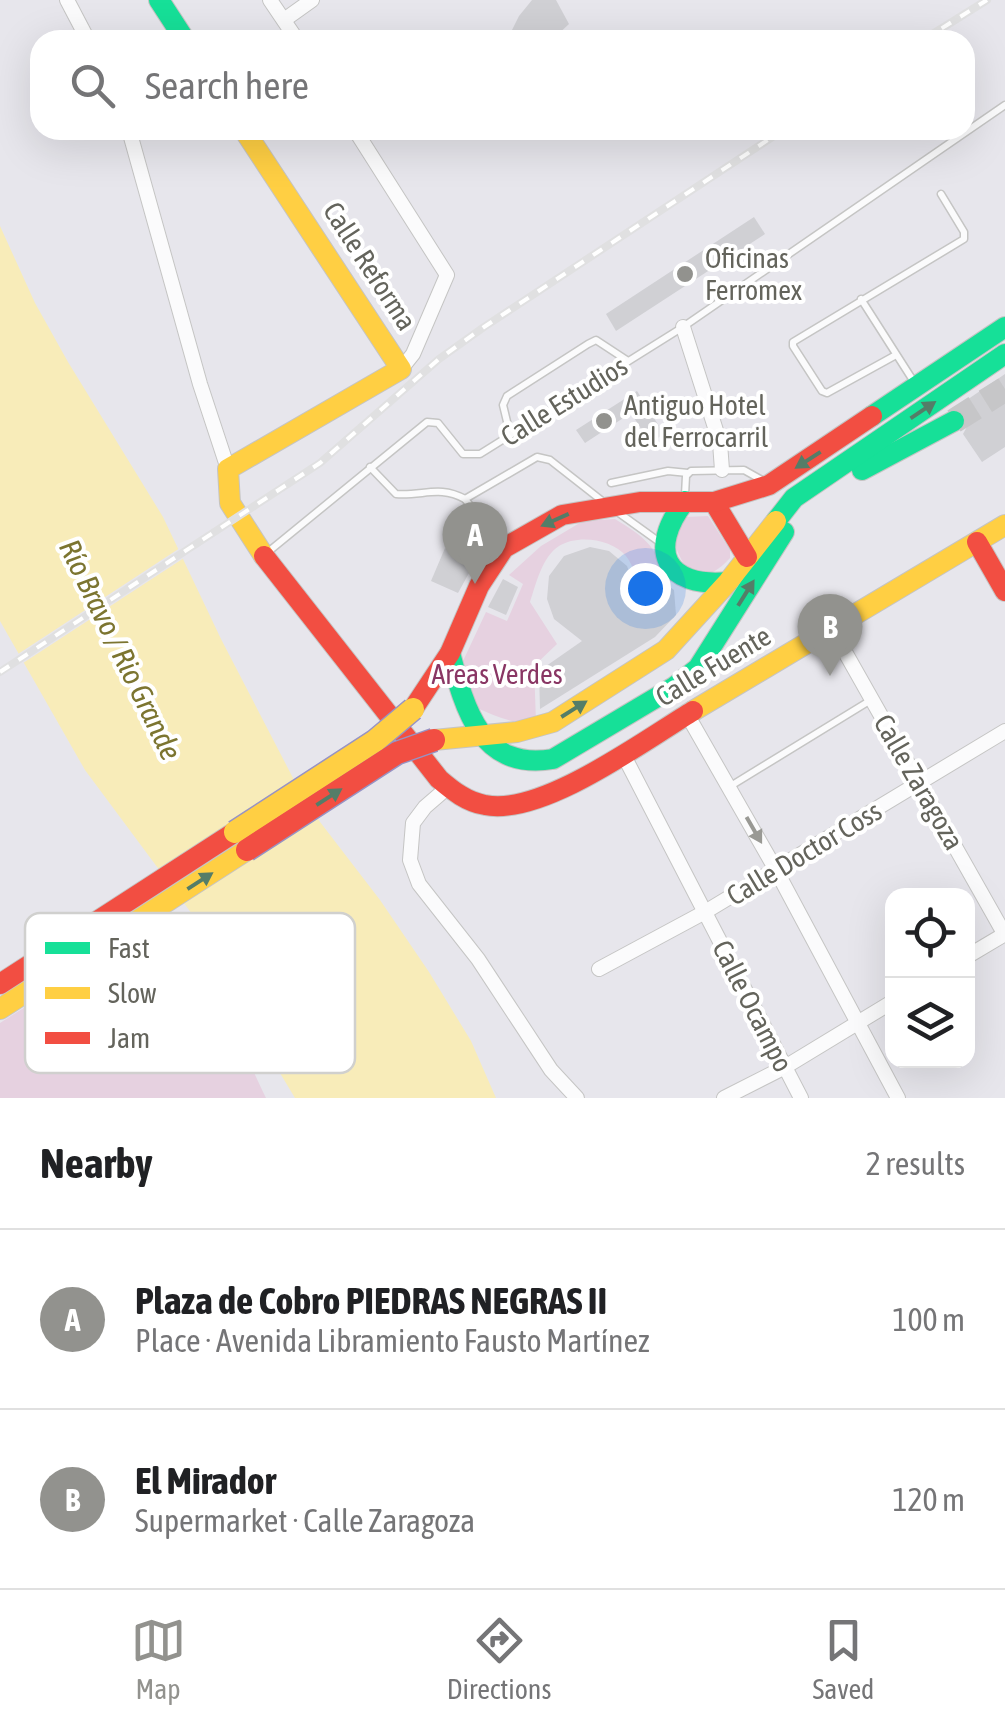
<!DOCTYPE html>
<meta charset="utf-8">
<style>
:root{--surface:#fff;--page:#f2f2f2;--text:#202124;--muted:#757577;--line:#e0e0e0;--accent:#92928e}
body{margin:0;font-family:"Asap Condensed",sans-serif;background:var(--page);color:var(--text)}
.controls{position:absolute;right:30px;bottom:30px;display:grid;overflow:hidden;border-radius:20px;box-shadow:0 10px 40px #0002}
.controls button{width:90px;height:90px;display:grid;place-items:center;padding:0;border:0;border-bottom:2px solid var(--line);background:var(--surface);color:var(--text);font:50px sans-serif}
.you{position:absolute;left:645px;top:588px;width:35px;height:35px;margin:-25px;border:8px solid #fff;border-radius:50%;background:#1a73e8;box-shadow:0 0 0 15px #1a73e833}
.badge{display:grid;place-items:center;width:65px;height:65px;border-radius:50%;background:var(--accent);color:#fff;font-size:32px;font-weight:700}
.pin{position:absolute;translate:-50% -82px;filter:drop-shadow(0 2px 5px #0008)}
.pin::after{content:'';position:absolute;top:52px;width:35px;height:30px;background:inherit;clip-path:polygon(0 0,100% 0,50% 100%)}
.list{margin:0;padding:0;list-style:none}
h2{display:flex;justify-content:space-between;align-items:center;height:130px;margin:0;padding:0 40px;font-size:42px}
h2 small{font-size:32px;font-weight:400;color:var(--muted)}
.list li{display:grid;grid-template-columns:65px 1fr auto;gap:30px;align-items:center;box-sizing:border-box;height:180px;padding:0 40px;border-top:2px solid var(--line)}
.list b{display:block;font-size:38px;white-space:nowrap}
.list p{margin:0;font-size:32px;white-space:nowrap;color:var(--muted)}
.list em{font-size:32px;font-style:normal;color:var(--muted)}
.icon{flex:none;width:55px;height:55px;fill:none;stroke:currentColor;stroke-width:2;stroke-linecap:round;stroke-linejoin:round}
.map{position:relative;flex:none;width:1005px;height:1098px;overflow:hidden}
.search{position:absolute;background:var(--surface);box-shadow:0 10px 40px #0002;left:30px;right:30px;top:30px;height:110px;display:flex;align-items:center;gap:25px;box-sizing:border-box;padding:0 35px;border-radius:30px;color:var(--muted);font-size:38px}
.sheet{height:490px;background:var(--surface)}
nav{display:flex;justify-content:space-around;align-items:center;box-sizing:border-box;height:140px;border-top:2px solid var(--line);background:var(--surface);font-size:28px;color:var(--muted)}
nav a{display:grid;justify-items:center;gap:5px}
nav .on{color:var(--accent)}
.map>svg:first-child{display:block}
.green{fill:#e6d1e0}
.water{fill:#f8ecb9}
.pier{fill:#e7e6ec}
.building{fill:#d0d0d4}
.lines{fill:none;stroke-linecap:round;stroke-linejoin:round}
.highway-tunnel{stroke:#c6c6c8;stroke-width:25;stroke-dasharray:25 12;stroke-linecap:butt}
.lane-casing{stroke:#c5c5c4;stroke-width:9}
.street-casing{stroke:#c5c5c4;stroke-width:16}
.fast-casing{stroke:#c5c4c3;stroke-width:22}
.slow-casing{stroke:#c5c4c3;stroke-width:22}
.jam-casing{stroke:#c5c4c3;stroke-width:22}
.lane{stroke:#fbfbfc;stroke-width:6}
.street{stroke:#fbfbfc;stroke-width:14}
.fast{stroke:#16e098;stroke-width:20}
.slow{stroke:#ffcf43;stroke-width:20}
.jam{stroke:#f24e42;stroke-width:20}
.rail-casing{stroke:#e0e0e1;stroke-width:8}
.rail{stroke:#fff;stroke-width:4;stroke-dasharray:11;stroke-linecap:butt}
.slow-bridge-casing{stroke:#9793c4;stroke-width:25;stroke-linecap:butt}
.jam-bridge-casing{stroke:#9793c4;stroke-width:25;stroke-linecap:butt}
.slow-bridge{stroke:#ffcf43;stroke-width:22}
.jam-bridge{stroke:#f24e42;stroke-width:22}
.oneway{fill:#547d68}
.oneway2{fill:#999994}
.poi-dot{fill:#92928e;stroke:#fff;stroke-width:4}
.labels{text-anchor:middle;stroke-width:8;stroke-linejoin:round;paint-order:stroke}
.poi-label{font-size:28px;fill:#64645c;stroke:#fff;text-anchor:start}
.street-label{font-size:28px;fill:#64645c;stroke:#fff}
.park-label{font-size:28px;fill:#893664;stroke:#fff}
.water-label{font-size:30px;font-style:italic;fill:#7c7530;stroke:#fff}
.key{fill:#fff;stroke:#d0d0ce;stroke-width:2.5}
.key-label{font-size:28px;fill:#64645c}
</style>
<div class="map">
<svg width="1005" height="1098" viewBox="0 0 1005 1098">
<rect width="100%" height="100%" fill="#e7e6ec"/>
<g class="green">
<path d="M708,516L730,550V558C703,588 683,575 674,540L685,517Z"/>
<path d="M615,519C644,537 655,544 665,577L640,593C637,581 634,566 626,556C612,539 578,534 559,546C542,557 536,584 530,602L557,644L534,666L536,722C516,726 496,716 477,708L463,661L486,612L507,621L523,584L509,575L541,546L583,521Z"/>
<path d="M132,961C147,962 165,960 179,967C219,987 247,1059 266,1098H0V1023C40,997 85,971 132,961Z"/>
</g>
<path class="water" d="M0,226L35,303L68,362L163,517L221,639L307,805L380,900L429,972L471,1041L496,1098H295L247,1018L195,918L85,770L0,621Z"/>
<path class="pier" d="M183,546L187,556L20,665L15,656Z"/>
<g class="building">
<path d="M532,0H556L569,24L552,40H507L519,16Z"/>
<path d="M754,217L765,234L616,331L606,314Z"/>
<path d="M1005,374V447L982,462L963,434L970,421L968,413L958,406Z"/>
<path d="M637,391L664,434L650,443L631,413L585,443L576,430Z"/>
<path d="M590,547L609,551L627,566L636,591L633,609L670,587L674,590L676,615L655,637L540,709L539,671L582,641L554,619L547,599L549,576L564,556Z"/>
<path d="M445,548L474,564L458,593L431,581Z"/>
<path d="M503,579L518,587L506,615L488,607Z"/>
</g>
<g class="lines">
<path class="highway-tunnel" d="M954,421L1005,389"/>
<defs>
<g id="lane">
<path d="M861,299L914,382"/>
<path d="M896,355L827,393L822,391L793,346V342L964,239V232L941,194"/>
<path d="M510,434L503,405L507,396L588,344L596,340L628,361"/>
<path d="M370,467L396,494C424,496 439,485 465,499"/>
<path d="M611,483L668,471L688,473"/>
<path d="M685,495L686,476L691,471L744,470L760,479"/>
<path d="M619,513L658,541"/>
<path d="M499,543L465,499L537,457L550,460L601,500"/>
<path d="M268,552L427,422L438,423L463,454H480L683,327L1005,105"/>
<path d="M729,787L871,700"/>
</g>
<g id="street">
<path d="M67,0L88,40"/>
<path d="M270,0L297,40"/>
<path d="M284,20L312,0"/>
<path d="M129,130L200,384L228,469"/>
<path d="M355,130L447,275L413,354L401,369"/>
<path d="M683,327L720,443L722,470"/>
<path d="M832,629L1005,935"/>
<path d="M688,716L776,870L898,1098"/>
<path d="M623,754L801,1098"/>
<path d="M447,788L425,807L413,823L410,860L419,884L478,959L551,1070L577,1098"/>
<path d="M968,956L1005,934"/>
<path d="M599,969L705,912L1005,731"/>
<path d="M724,1098L785,1067L892,1002"/>
</g>
<g id="fast">
<path d="M159,0L185,40"/>
<path d="M872,416L1005,327"/>
<path d="M862,470L954,421"/>
<path d="M685,501C647,550 665,588 728,582"/>
<path d="M776,521L794,498L1005,354"/>
<path d="M450,653C465,710 481,771 553,759L674,687L698,668L784,532"/>
</g>
<g id="slow">
<path d="M244,130L401,369L228,469L230,503L264,556"/>
<path d="M693,711L1005,525"/>
<path d="M434,740L517,732L553,722L666,650L728,582L776,521"/>
<path d="M0,1009L247,850"/>
</g>
<g id="jam">
<path d="M714,502L747,557"/>
<path d="M977,542L1005,591"/>
<path d="M264,556L439,779C453,791 467,802 485,805C541,817 645,740 693,711"/>
<path d="M413,709L450,653L479,586L504,548L562,515L640,502H714L769,485L872,416"/>
<path d="M0,984L235,832"/>
</g>
</defs>
<use href="#lane" class="lane-casing"/>
<use href="#street" class="street-casing"/>
<use href="#fast" class="fast-casing"/>
<use href="#slow" class="slow-casing"/>
<use href="#jam" class="jam-casing"/>
<use href="#lane" class="lane"/>
<use href="#street" class="street"/>
<use href="#fast" class="fast"/>
<use href="#slow" class="slow"/>
<use href="#jam" class="jam"/>
<defs>
<g id="rail">
<path d="M923,40L987,0"/>
<path d="M0,672L320,463L439,359L484,327L783,130"/>
</g>
</defs>
<use href="#rail" class="rail-casing"/>
<use href="#rail" class="rail"/>
<defs>
<path id="slow-bridge" d="M235,832L375,741L413,709"/>
<path id="jam-bridge" d="M247,850L397,753L434,740"/>
</defs>
<use href="#slow-bridge" class="slow-bridge-casing"/>
<use href="#jam-bridge" class="jam-bridge-casing"/>
<use href="#slow-bridge" class="slow-bridge"/>
<use href="#jam-bridge" class="jam-bridge"/>
</g>
<defs><path id="oneway-solid" d="M-6-.8H1V-3.2L6.5 0L1 3.2V.8H-6Z" transform="scale(2.5)"/></defs>
<g class="oneway">
<use href="#oneway-solid" transform="translate(923 410) rotate(-34)"/>
<use href="#oneway-solid" transform="translate(808 460) rotate(147)"/>
<use href="#oneway-solid" transform="translate(555 520) rotate(156)"/>
<use href="#oneway-solid" transform="translate(746 593) rotate(-58)"/>
<use href="#oneway-solid" transform="translate(574 709) rotate(-32)"/>
<use href="#oneway-solid" transform="translate(329 797) rotate(-33)"/>
<use href="#oneway-solid" transform="translate(200 881) rotate(-33)"/>
</g>
<use class="oneway2" href="#oneway-solid" transform="translate(754 830) rotate(60)"/>
<g class="poi-dot">
<circle cx="685" cy="274" r="10"/>
<circle cx="604" cy="421" r="10"/>
</g>
<g class="labels">
<g class="poi-label">
<text x="705" y="268">Oficinas<tspan x="705" dy="32">Ferromex</tspan></text>
<text x="624" y="415">Antiguo Hotel<tspan x="624" dy="32">del Ferrocarril</tspan></text>
</g>
<g class="street-label">
<text transform="translate(370 266) rotate(57)" y="10">Calle Reforma</text>
<text transform="translate(564 401) rotate(-32)" y="10">Calle Estudios</text>
<text transform="translate(713 666) rotate(-31)" y="10">Calle Fuente</text>
<text transform="translate(919 782) rotate(60)" y="10">Calle Zaragoza</text>
<text transform="translate(804 853) rotate(-31)" y="10">Calle Doctor Coss</text>
<text transform="translate(753 1006) rotate(63)" y="10">Calle Ocampo</text>
</g>
<g class="park-label">
<text x="497" y="684">Areas Verdes</text>
</g>
<g class="water-label">
<text transform="translate(120 650) rotate(64)" y="10">Río Bravo / Rio Grande</text>
</g>
</g>
<rect x="25" y="913" width="330" height="160" rx="15" class="key"/>
<rect x="45" y="942" width="45" height="12" fill="#16e098"/>
<rect x="45" y="987" width="45" height="12" fill="#ffcf43"/>
<rect x="45" y="1032" width="45" height="12" fill="#f24e42"/>
<g class="key-label">
<text x="108" y="958">Fast</text>
<text x="108" y="1003">Slow</text>
<text x="108" y="1048">Jam</text>
</g>
</svg>
<div class="controls">
<button><svg class="icon" aria-label="locate" viewBox="0 0 24 24"><circle cx="12" cy="12" r="6"/><path d="M12 2v4M12 18v4M2 12h4M18 12h4"/></svg></button>
<button><svg class="icon" aria-label="layers" viewBox="0 0 24 24"><path d="M12 4l9 5-9 5-9-5zM3 14l9 5 9-5"/></svg></button>
</div>
<div class="you"></div>
<div class="pin badge" style="left:475px;top:584px">A</div>
<div class="pin badge" style="left:830px;top:676px">B</div>
<div class="search"><svg class="icon" aria-label="search" viewBox="0 0 24 24"><circle cx="10" cy="10" r="6"/><path d="M15 15l6 6"/></svg>Search here</div>
</div>
<section class="sheet">
<h2>Nearby<small>2 results</small></h2>
<ul class="list">
<li><span class="badge">A</span><div><b>Plaza de Cobro PIEDRAS NEGRAS II</b><p>Place · Avenida Libramiento Fausto Martínez</p></div><em>100 m</em></li>
<li><span class="badge">B</span><div><b>El Mirador</b><p>Supermarket · Calle Zaragoza</p></div><em>120 m</em></li>
</ul>
</section>
<nav>
<a class="on"><svg class="icon" aria-label="map" viewBox="0 0 24 24"><path d="M3 6l6-2 6 2 6-2v14l-6 2-6-2-6 2zM9 4v14M15 6v14"/></svg>Map</a>
<a><svg class="icon" aria-label="directions" viewBox="0 0 24 24"><path d="M12 3l9 9-9 9-9-9zM9 14v-3h6M13 9l2 2-2 2"/></svg>Directions</a>
<a><svg class="icon" aria-label="saved" viewBox="0 0 24 24"><path d="M7 4h10v16l-5-4-5 4z"/></svg>Saved</a>
</nav>
